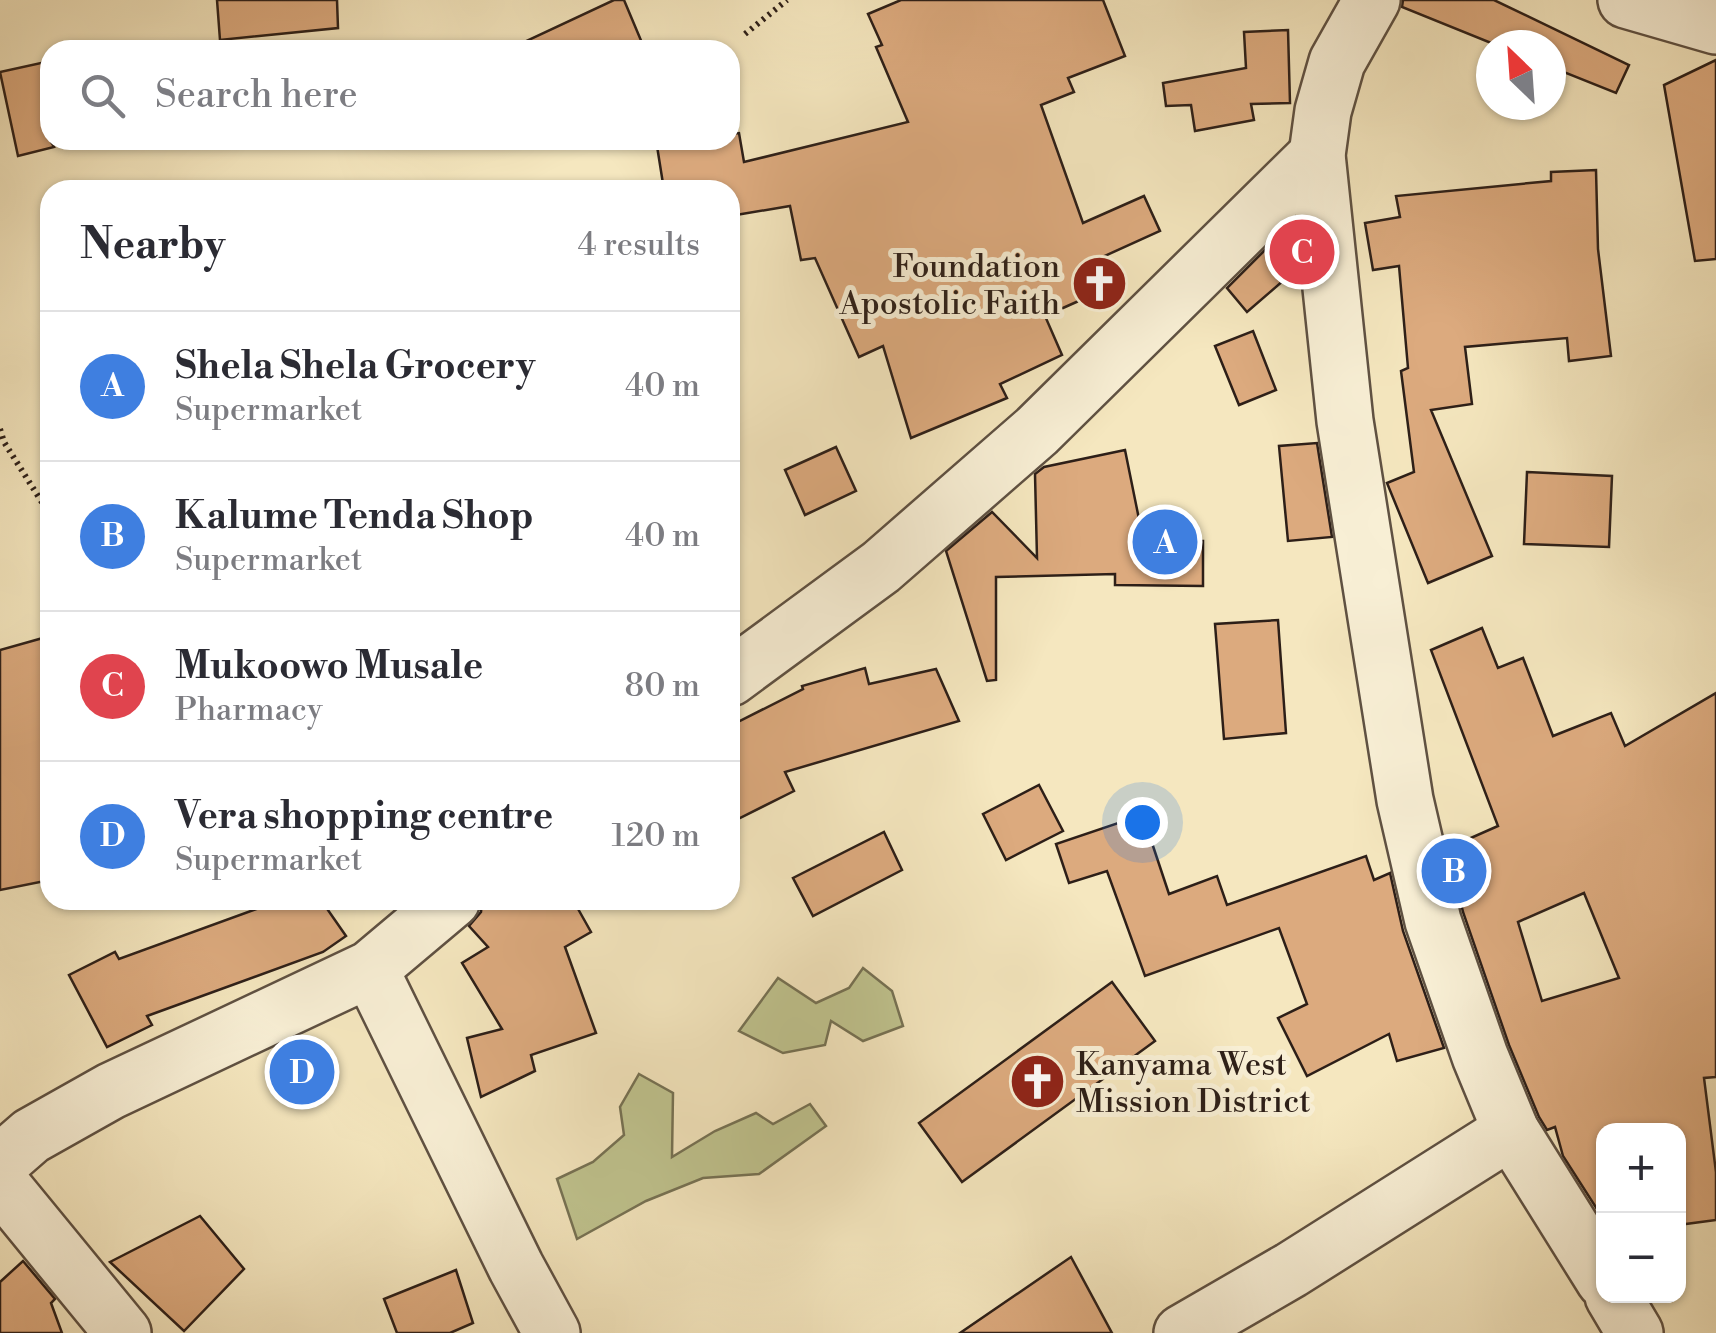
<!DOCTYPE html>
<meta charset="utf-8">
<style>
:root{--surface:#fff;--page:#f7f7f7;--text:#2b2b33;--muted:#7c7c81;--line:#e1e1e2;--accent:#8f2418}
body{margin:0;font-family:"Libre Bodoni",serif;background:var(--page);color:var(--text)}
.controls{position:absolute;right:30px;bottom:30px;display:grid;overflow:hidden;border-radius:20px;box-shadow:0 2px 8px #0004}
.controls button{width:90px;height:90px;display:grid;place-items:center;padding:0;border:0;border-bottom:2px solid var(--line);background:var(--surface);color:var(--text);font:50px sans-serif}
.compass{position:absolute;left:1476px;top:30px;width:90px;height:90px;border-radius:50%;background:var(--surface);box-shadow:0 2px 8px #0004;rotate:335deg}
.you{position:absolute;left:1142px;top:822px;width:35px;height:35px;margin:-25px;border:8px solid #fff;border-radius:50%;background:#1a73e8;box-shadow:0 0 0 15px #1a73e833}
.badge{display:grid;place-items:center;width:65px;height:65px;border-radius:50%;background:var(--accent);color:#fff;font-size:32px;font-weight:700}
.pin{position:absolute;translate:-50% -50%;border:5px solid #fff;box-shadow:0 2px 10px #0006}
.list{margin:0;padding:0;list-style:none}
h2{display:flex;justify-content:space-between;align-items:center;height:130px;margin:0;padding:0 40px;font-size:42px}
h2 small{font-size:32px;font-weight:400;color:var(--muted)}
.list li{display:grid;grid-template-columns:65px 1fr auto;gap:30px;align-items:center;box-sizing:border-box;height:150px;padding:0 40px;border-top:2px solid var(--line)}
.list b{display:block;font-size:38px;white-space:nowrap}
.list p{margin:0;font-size:32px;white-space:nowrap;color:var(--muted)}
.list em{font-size:32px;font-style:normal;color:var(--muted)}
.icon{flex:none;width:55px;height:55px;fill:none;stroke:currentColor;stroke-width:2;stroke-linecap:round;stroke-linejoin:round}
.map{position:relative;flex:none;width:1716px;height:1333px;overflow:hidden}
.search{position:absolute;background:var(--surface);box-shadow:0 2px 8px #0004;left:40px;top:40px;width:700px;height:110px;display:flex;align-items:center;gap:25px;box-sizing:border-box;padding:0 35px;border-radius:30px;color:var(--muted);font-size:38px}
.panel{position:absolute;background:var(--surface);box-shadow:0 2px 8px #0004;left:40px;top:180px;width:700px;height:730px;border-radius:30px}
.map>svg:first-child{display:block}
.green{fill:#c0c48f;stroke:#767254;stroke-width:2.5}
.building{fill:#dcaa7e;stroke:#2d1f18;stroke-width:2.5;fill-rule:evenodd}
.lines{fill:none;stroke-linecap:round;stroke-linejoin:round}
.minor-casing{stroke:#5f5142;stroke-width:60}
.path{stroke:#2d1f18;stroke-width:6;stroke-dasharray:2.5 5;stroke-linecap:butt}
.minor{stroke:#f8efd5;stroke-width:55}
.labels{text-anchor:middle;stroke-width:10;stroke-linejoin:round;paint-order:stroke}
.poi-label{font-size:32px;fill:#2d1f18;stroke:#f8efd5;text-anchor:end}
</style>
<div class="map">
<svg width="1716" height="1333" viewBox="0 0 1716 1333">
<rect width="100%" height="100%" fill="#f5e7bf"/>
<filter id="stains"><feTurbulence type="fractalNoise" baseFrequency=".002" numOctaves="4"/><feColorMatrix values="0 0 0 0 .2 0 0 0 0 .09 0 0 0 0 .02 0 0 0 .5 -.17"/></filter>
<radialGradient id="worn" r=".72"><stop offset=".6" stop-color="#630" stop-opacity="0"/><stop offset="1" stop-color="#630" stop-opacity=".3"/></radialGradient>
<g class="green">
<path d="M863,968L892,991L903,1026L863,1041L831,1021L825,1045L783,1053L739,1031L778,978L816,1003L849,988Z"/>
<path d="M639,1074L673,1093L672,1157L715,1131L756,1113L773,1124L810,1104L826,1126L759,1174L703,1178L646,1201L577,1239L557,1179L593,1162L624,1135L620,1107Z"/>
</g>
<g class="building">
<path d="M217,0H337L338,28L220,40Z"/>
<path d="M614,0H624L645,50H507Z"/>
<path d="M901,0H1103L1125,56L1068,78L1074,92L1041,105L1083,223L1144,196L1160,231L1098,259L1110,287L1045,316L1062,355L1000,384L1007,398L911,438L883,346L859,357L815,258L801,260L790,206L730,216V190H664L657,146L696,140H730V134L739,133L744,162L908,122L876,47L882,45L868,14Z"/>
<path d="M1403,0H1494L1629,65L1616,93L1551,67V45H1496L1402,7Z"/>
<path d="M1288,30L1290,103L1251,104L1254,120L1195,131L1191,105L1166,106L1163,83L1246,68L1244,32Z"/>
<path d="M1716,60V259L1695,261L1664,85Z"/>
<path d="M50,61V140L54,147L18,156L0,72Z"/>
<path d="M1596,170L1598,249L1611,356L1569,361L1567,338L1465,347L1472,404L1431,410L1492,556L1428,583L1387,483L1414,472L1401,371L1408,368L1399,266L1373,270L1365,223L1400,217L1396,196L1551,181V172Z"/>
<path d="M1269,246L1292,273L1247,312L1227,288Z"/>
<path d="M1253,331L1276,390L1239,405L1215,346Z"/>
<path d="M1317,443L1332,537L1288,541L1279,446Z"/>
<path d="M836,447L856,491L805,515L785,470Z"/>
<path d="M1125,450L1140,524L1191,523V541H1203V586L1115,585V574L996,577V680L987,681L946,551L992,512L1037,558L1035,474L1044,467Z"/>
<path d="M1527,472L1612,476L1609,547L1524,544Z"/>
<path d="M1278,620L1286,733L1224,739L1215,624Z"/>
<path d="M1482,628L1498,668L1523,658L1553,736L1611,713L1625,746L1716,693V1077L1704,1078L1716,1172V1220L1678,1225V1130H1604V1220L1563,1156L1555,1127L1547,1130L1539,1117L1509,1045L1463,912L1448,848L1498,826L1431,650ZM1584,893L1619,978L1542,1001L1518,922Z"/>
<path d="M50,636V880L0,890V650Z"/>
<path d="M865,668L869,684L936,669L959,721L785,772L794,791L730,823V726L803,689L802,686Z"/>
<path d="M1039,785L1063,831L1006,860L983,814Z"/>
<path d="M1127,820L1133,840L1149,834L1169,894L1217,876L1227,905L1366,856L1374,880L1390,873L1403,931L1444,1048L1397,1061L1389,1034L1307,1076L1278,1018L1307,1004L1279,928L1145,976L1107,871L1069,883L1056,844Z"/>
<path d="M884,832L902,870L813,916L793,878Z"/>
<path d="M281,900H321L346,936L323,952L147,1016L152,1025L107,1047L69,975L115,952L119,959Z"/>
<path d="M482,900H573L591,932L565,947L596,1033L531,1055L535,1071L481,1097L467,1038L502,1029L462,963L488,947L469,926L481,912Z"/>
<path d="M1112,982L1155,1041L962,1182L919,1123Z"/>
<path d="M200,1216L244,1269L184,1331L110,1262Z"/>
<path d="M1071,1257L1112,1333H960Z"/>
<path d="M23,1261L55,1299L51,1303L62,1333H0V1282Z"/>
<path d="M456,1270L473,1323L450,1333H397L384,1299Z"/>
</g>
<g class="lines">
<defs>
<g id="minor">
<path d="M1372,0L1337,62L1323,111L1317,155L1345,421L1405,800L1433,921L1480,1056L1511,1131L1604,1280"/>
<path d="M1626,0L1716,26"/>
<path d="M730,678L881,567L1037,431L1317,155"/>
<path d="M370,969L516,1267L552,1333"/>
<path d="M0,1163L31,1136L111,1091L370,969L452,900"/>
<path d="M0,1183L123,1333"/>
<path d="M1613,1296L1635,1333"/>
<path d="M1182,1333L1291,1270L1511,1131"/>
</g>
</defs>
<use href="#minor" class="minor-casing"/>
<g class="path">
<path d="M745,34L787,0"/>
<path d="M0,429L4,442L50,515"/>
</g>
<use href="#minor" class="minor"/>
</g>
<defs>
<symbol id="church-disc" viewBox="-11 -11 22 22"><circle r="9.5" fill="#8f2418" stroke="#f8efd5"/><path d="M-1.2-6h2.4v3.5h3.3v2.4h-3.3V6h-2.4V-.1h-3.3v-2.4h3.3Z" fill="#fff"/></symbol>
</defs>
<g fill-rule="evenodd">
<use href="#church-disc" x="1068" y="252" width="63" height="63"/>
<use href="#church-disc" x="1006" y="1050" width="63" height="63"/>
</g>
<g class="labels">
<g class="poi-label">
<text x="1060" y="277">Foundation<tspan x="1060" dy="37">Apostolic Faith</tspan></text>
<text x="1076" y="1075" text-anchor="start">Kanyama West<tspan x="1076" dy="37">Mission District</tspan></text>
</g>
</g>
<rect width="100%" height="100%" filter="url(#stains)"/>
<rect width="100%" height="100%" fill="url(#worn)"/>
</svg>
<div class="controls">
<button>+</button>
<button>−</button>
</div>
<svg class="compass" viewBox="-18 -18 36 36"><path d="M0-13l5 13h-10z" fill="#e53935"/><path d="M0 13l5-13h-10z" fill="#7c7c81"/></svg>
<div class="you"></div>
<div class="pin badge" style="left:1165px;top:542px;background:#3f7fe0">A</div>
<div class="pin badge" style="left:1454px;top:871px;background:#3f7fe0">B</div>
<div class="pin badge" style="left:1302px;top:252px;background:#e0444e">C</div>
<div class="pin badge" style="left:302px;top:1072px;background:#3f7fe0">D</div>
<div class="search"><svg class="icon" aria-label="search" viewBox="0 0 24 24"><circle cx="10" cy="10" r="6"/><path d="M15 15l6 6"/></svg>Search here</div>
<section class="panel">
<h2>Nearby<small>4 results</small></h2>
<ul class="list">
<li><span class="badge" style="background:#3f7fe0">A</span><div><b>Shela Shela Grocery</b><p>Supermarket</p></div><em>40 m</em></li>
<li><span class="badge" style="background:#3f7fe0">B</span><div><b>Kalume Tenda Shop</b><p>Supermarket</p></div><em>40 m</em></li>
<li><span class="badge" style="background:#e0444e">C</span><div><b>Mukoowo Musale</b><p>Pharmacy</p></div><em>80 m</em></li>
<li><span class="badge" style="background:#3f7fe0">D</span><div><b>Vera shopping centre</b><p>Supermarket</p></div><em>120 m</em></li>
</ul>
</section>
</div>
